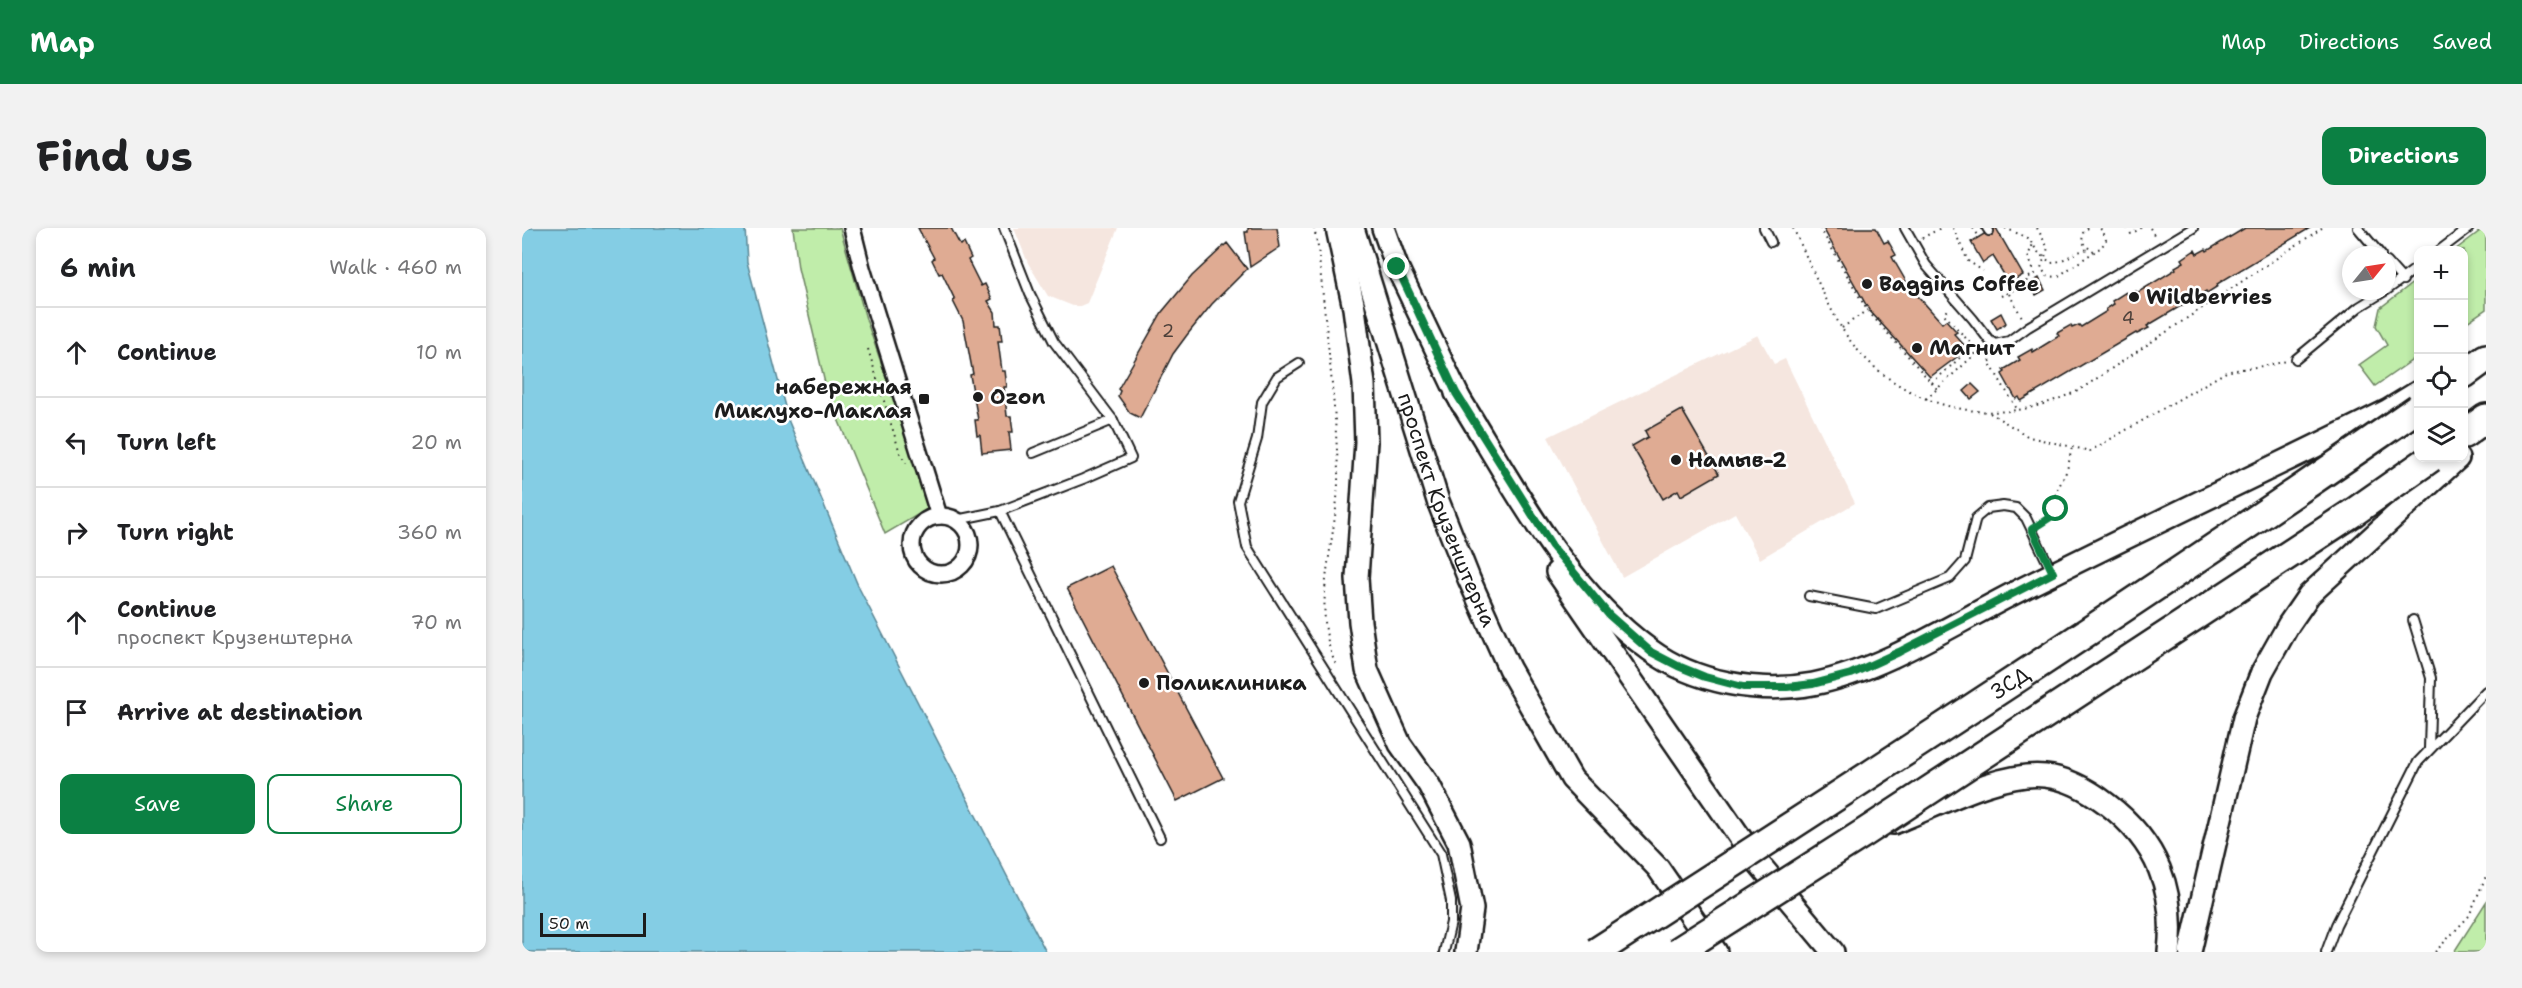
<!DOCTYPE html>
<meta charset="utf-8">
<style>
:root{--surface:#fff;--page:#f2f2f2;--text:#202124;--muted:#757577;--line:#e0e0e0;--accent:#0b8043}
body{margin:0;font-family:"Shantell Sans",sans-serif;background:var(--page);color:var(--text)}
.controls{position:absolute;right:18px;top:18px;display:grid;overflow:hidden;border-radius:12px;box-shadow:0 3px 9px #0003}
.controls button{width:54px;height:54px;display:grid;place-items:center;padding:0;border:0;border-bottom:2px solid var(--line);background:var(--surface);color:var(--text);font:30px sans-serif}
.compass{position:absolute;left:1820px;top:18px;width:54px;height:54px;border-radius:50%;background:var(--surface);box-shadow:0 3px 9px #0003;rotate:60deg}
.scale{position:absolute;left:18px;bottom:15px;width:106px;box-sizing:border-box;padding-left:6px;border:3px solid #1c1c1c;border-top:0;font-size:16px;line-height:21px;white-space:nowrap;color:#1c1c1c;-webkit-text-stroke:4px #fff;paint-order:stroke}
.stop{position:absolute;width:18px;height:18px;margin:-14px;border:4px solid #0b8043;border-radius:50%;background:#fff}
.stop.end{background:#0b8043;border-color:#fff;box-shadow:0 2px 6px #0008}
.list{margin:0;padding:0;list-style:none}
h2{display:flex;justify-content:space-between;align-items:center;height:78px;margin:0;padding:0 24px;font-size:26px}
h2 small{font-size:20px;font-weight:400;color:var(--muted)}
.list li{display:grid;grid-template-columns:39px 1fr auto;gap:18px;align-items:center;box-sizing:border-box;height:90px;padding:0 24px;border-top:2px solid var(--line)}
.list b{display:block;font-size:22px;white-space:nowrap}
.list p{margin:0;font-size:20px;white-space:nowrap;color:var(--muted)}
.list em{font-size:20px;font-style:normal;color:var(--muted)}
.actions{display:flex;gap:12px;padding:18px 24px}
.actions a{flex:1;padding:14px 0;border:2px solid var(--accent);border-radius:12px;text-align:center;font-size:21px;color:var(--accent)}
.actions .main{background:var(--accent);color:#fff}
.icon{flex:none;width:33px;height:33px;fill:none;stroke:currentColor;stroke-width:2;stroke-linecap:round;stroke-linejoin:round}
.map{position:relative;flex:none;width:1964px;height:724px;overflow:hidden;border-radius:12px}
header{display:flex;align-items:center;gap:36px;box-sizing:border-box;height:84px;padding:0 30px;background:var(--accent);color:#fff}
header strong{font-size:28px}
nav{display:flex;gap:33px;margin-inline-start:auto;font-size:21px}
.intro{display:flex;align-items:center;justify-content:space-between;box-sizing:border-box;height:144px;padding:0 36px}
h1{margin:0;font-size:42px}
.button{padding:15px 27px;border-radius:12px;background:var(--accent);color:#fff;font-size:21px;font-weight:700}
main{display:flex;gap:36px;padding:0 36px}
aside{flex:1;background:var(--surface);border-radius:12px;box-shadow:0 3px 9px #0003}
.map>svg:first-child{display:block}
.built{fill:#f5e6df}
.green{fill:#c0edaa;stroke:#6e8463;stroke-width:1.5}
.water{fill:#84cde4;stroke:#5a8694;stroke-width:1.5}
.building{fill:#dfab93;stroke:#1c1c1c;stroke-width:1.5}
.lines{fill:none;stroke-linecap:round;stroke-linejoin:round}
.lane-casing{stroke:#1c1c1c;stroke-width:12}
.street-casing{stroke:#1c1c1c;stroke-width:20}
.secondary-casing{stroke:#1c1c1c;stroke-width:26}
.highway-casing{stroke:#1c1c1c;stroke-width:32}
.path{stroke:#1c1c1c;stroke-width:2;stroke-dasharray:1.5 4.5;stroke-linecap:butt}
.lane{stroke:#fff;stroke-width:8}
.street{stroke:#fff;stroke-width:15}
.secondary{stroke:#fff;stroke-width:21}
.highway{stroke:#fff;stroke-width:27}
.highway-bridge-casing{stroke:#1c1c1c;stroke-width:32;stroke-linecap:butt}
.highway-bridge{stroke:#fff;stroke-width:27}
.route{stroke:#0b8043;stroke-width:8}
.poi-dot{fill:#1c1c1c;stroke:#fff;stroke-width:2}
.labels{text-anchor:middle;stroke-width:5;stroke-linejoin:round;paint-order:stroke}
.number-label{font-size:18px;fill:#4d403a}
.poi-label{font-size:21px;font-weight:bold;fill:#1c1c1c;stroke:#fff;text-anchor:start}
.street-label{font-size:21px;fill:#1c1c1c;stroke:#fff}
</style>
<header>
<strong>Map</strong>
<nav><a>Map</a><a>Directions</a><a>Saved</a></nav>
</header>
<div class="intro"><h1>Find us</h1><a class="button">Directions</a></div>
<main>
<aside>
<h2>6 min<small>Walk · 460 m</small></h2>
<ul class="list">
<li><svg class="icon" aria-label="ahead" viewBox="0 0 24 24"><path d="M12 20V5M6 11l6-6 6 6"/></svg><div><b>Continue</b></div><em>10 m</em></li>
<li><svg class="icon" aria-label="left" viewBox="0 0 24 24"><path d="M17 20v-9H6M10 6l-5 5 5 5"/></svg><div><b>Turn left</b></div><em>20 m</em></li>
<li><svg class="icon" aria-label="right" viewBox="0 0 24 24"><path d="M7 20v-9h11M14 6l5 5-5 5"/></svg><div><b>Turn right</b></div><em>360 m</em></li>
<li><svg class="icon" aria-label="ahead" viewBox="0 0 24 24"><path d="M12 20V5M6 11l6-6 6 6"/></svg><div><b>Continue</b><p>проспект Крузенштерна</p></div><em>70 m</em></li>
<li><svg class="icon" aria-label="arrive" viewBox="0 0 24 24"><path d="M6 21V4h12l-3 4 3 4H6"/></svg><div><b>Arrive at destination</b></div></li>
</ul>
<div class="actions"><a class="main">Save</a><a>Share</a></div>
</aside>
<div class="map">
<svg width="1964" height="724" viewBox="0 0 1964 724">
<rect width="100%" height="100%" fill="#fff"/>
<filter id="ink" filterUnits="userSpaceOnUse"><feTurbulence type="fractalNoise" baseFrequency=".0167" numOctaves="2"/><feDisplacementMap in="SourceGraphic" scale="12" xChannelSelector="R" yChannelSelector="G"/><feConvolveMatrix kernelMatrix="1 2 1 2 8 2 1 2 1" color-interpolation-filters="sRGB"/></filter>
<g filter="url(#ink)">
<g class="built">
<path d="M492,0H596L565,75L558,78H551L526,68L506,35Z"/>
<path d="M1236,107L1252,136L1263,131L1333,275L1238,331L1213,285L1100,349L1026,209Z"/>
</g>
<g class="green">
<path d="M271,0H318L344,91L409,279L363,306L305,164L276,40Z"/>
<path d="M1962,0H1964V81L1942,96V22H1933Z"/>
<path d="M1896,51V128L1853,158L1837,137L1865,117L1854,98L1858,80Z"/>
<path d="M1964,674V724H1932Z"/>
</g>
<path class="water" d="M0,0H223L225,34L267,194L337,360L524,724H0Z"/>
<g class="building">
<path d="M396,0H429L438,17L442,15L449,30L446,32L459,58L463,56L470,71L466,73L473,84L474,97H478L480,113H476L480,143H483L485,159H482L485,188H489L491,204H487L489,222L460,225L458,207L455,208L453,192H456L448,147L451,146L441,93L431,73L433,72L420,45L417,46L410,32L412,30Z"/>
<path d="M726,0H755L758,19L728,39L723,4H726Z"/>
<path d="M1301,0H1354L1362,15L1366,13L1374,27L1370,29L1385,55L1389,52L1399,64L1395,67L1420,95L1424,92L1435,104L1432,106L1443,118L1437,124L1439,126L1408,149L1347,82Z"/>
<path d="M1472,0H1474L1501,47L1487,55L1471,28L1461,35L1449,14L1462,6L1470,8Z"/>
<path d="M1723,0H1788L1695,56L1696,58L1685,65L1684,63L1625,98L1627,100L1615,106L1614,105L1499,173L1497,169L1494,171L1480,146L1483,144L1481,142L1498,132L1496,129L1510,121L1511,124L1537,108L1535,105L1549,97L1550,100L1557,97L1559,99L1585,83L1584,81L1592,76L1590,73L1604,64L1606,68L1614,63L1615,65L1654,41L1653,39L1662,34L1660,31L1673,22L1675,26L1684,21L1685,23Z"/>
<path d="M705,15L725,41L690,76L665,107L651,126L618,190L608,185L596,168L598,163L596,161L640,84L670,48Z"/>
<path d="M1517,50L1523,62L1514,67L1507,56Z"/>
<path d="M1479,85L1484,95L1475,101L1469,91Z"/>
<path d="M1450,156L1458,164L1449,171L1442,163Z"/>
<path d="M1160,182L1197,246L1159,268L1156,262L1141,271L1110,218L1126,209L1123,203Z"/>
<path d="M589,338L701,550L655,573L545,360Z"/>
</g>
<g class="lines">
<defs>
<g id="lane">
<path d="M1242,0L1249,14"/>
<path d="M1383,0L1404,37L1451,91L1467,112L1473,116L1487,113L1506,99L1671,0"/>
<path d="M1465,0L1467,3"/>
<path d="M1836,0L1859,27"/>
<path d="M1918,22L1947,0"/>
<path d="M1865,34L1881,52"/>
<path d="M1865,62L1896,39"/>
<path d="M1774,131L1837,79L1863,63"/>
<path d="M777,135L755,149L740,174L735,211L716,273L725,319L919,626L929,673V694L922,724"/>
<path d="M511,225L591,192"/>
<path d="M478,283L638,610"/>
<path d="M434,292L478,283L561,251L609,230L591,192L532,114L508,66L482,0"/>
<path d="M1287,368L1354,381L1428,350L1443,333L1454,290L1466,280L1481,278L1494,280L1504,290L1530,344"/>
<path d="M1891,392L1909,450L1907,521"/>
<path d="M1804,724L1814,697L1896,534L1964,463"/>
</g>
<g id="street">
<path d="M330,0L340,40L417,288"/>
<circle cx="419" cy="317" r="29"/>
</g>
<g id="secondary">
<path d="M815,0L832,80L842,156L844,214L835,350L838,394L845,442L878,516L907,557L937,615L950,681L944,724"/>
<path id="s1" d="M831,0L916,273L947,351L987,440L1050,551L1136,640L1194,724"/>
<path d="M861,0L875,39L940,176"/>
<path d="M934,165C989,253 1042,360 1128,422C1173,455 1237,466 1291,456C1362,442 1436,393 1502,360C1622,300 1744,243 1865,183L1896,164"/>
<path d="M1035,344L1233,631L1311,724"/>
<path d="M1371,595C1413,579 1478,543 1523,548C1545,550 1568,563 1585,576C1635,614 1654,662 1647,724"/>
<path d="M1668,724L1722,490L1740,444L1767,396L1787,367L1936,230"/>
</g>
<g id="highway">
<path d="M1942,146L1964,130"/>
<path d="M1942,206L1964,190"/>
</g>
</defs>
<use href="#lane" class="lane-casing"/>
<use href="#street" class="street-casing"/>
<use href="#secondary" class="secondary-casing"/>
<use href="#highway" class="highway-casing"/>
<g class="path">
<path d="M792,0L796,19C803,93 813,168 816,243C818,306 786,377 814,437"/>
<path d="M1271,0C1287,33 1301,68 1319,99C1355,159 1427,192 1495,182C1517,179 1536,171 1556,163L1800,0"/>
<path d="M1298,0L1345,82L1415,161"/>
<path d="M1431,0L1446,33L1461,43"/>
<path d="M1451,0L1456,7"/>
<path d="M1483,0L1506,10L1516,24L1529,35C1541,34 1552,24 1566,21"/>
<path d="M1515,0L1526,20L1519,40L1525,48L1535,49L1575,22"/>
<path d="M1566,0L1561,5L1560,14L1570,23L1579,20L1584,12L1581,3L1577,0"/>
<path d="M1605,0L1609,6L1619,0"/>
<path d="M1628,0L1634,10"/>
<path d="M1400,10L1419,0"/>
<path d="M1487,66L1500,89"/>
<path d="M1479,68L1504,56L1505,50L1513,46L1506,28L1511,16"/>
<path d="M1320,100L1345,82"/>
<path d="M346,121L378,225L384,235"/>
<path d="M1470,127V132L1467,134L1495,181"/>
<path d="M1410,155L1451,118L1422,86L1427,81"/>
<path d="M1404,171L1461,119"/>
<path d="M1468,185L1507,209L1568,223L1704,144C1725,139 1744,139 1764,133"/>
<path d="M1518,296L1527,290L1534,281C1531,261 1538,260 1544,244C1547,237 1548,227 1550,219"/>
<path d="M1913,724L1947,688L1964,648"/>
</g>
<use href="#lane" class="lane"/>
<use href="#street" class="street"/>
<use href="#secondary" class="secondary"/>
<use href="#highway" class="highway"/>
<defs>
<g id="highway-bridge">
<path id="s2" d="M1074,724C1350,546 1627,367 1896,180"/>
<path d="M1155,724L1342,605L1832,284L1909,230"/>
</g>
</defs>
<use href="#highway-bridge" class="highway-bridge-casing"/>
<use href="#highway-bridge" class="highway-bridge"/>
</g>
</g>
<g class="lines" filter="url(#ink)">
<path class="route" d="M875,39L934,165L1030,318L1087,387L1129,424L1156,438L1183,449L1221,459H1265L1291,456L1329,446L1377,424L1531,345L1510,301L1527,290L1534,281"/>
</g>
<g class="poi-dot">
<circle cx="1345" cy="56" r="6"/>
<circle cx="1612" cy="69" r="6"/>
<circle cx="1395" cy="120" r="6"/>
<circle cx="456" cy="169" r="6"/>
<rect x="396" y="165" width="12" height="12" rx="3"/>
<circle cx="1154" cy="232" r="6"/>
<circle cx="622" cy="455" r="6"/>
</g>
<g class="labels">
<g class="number-label">
<text x="1606" y="96">4</text>
<text x="646" y="109">2</text>
</g>
<g class="poi-label">
<text x="1357" y="63">Baggins Coffee</text>
<text x="1624" y="76">Wildberries</text>
<text x="1407" y="127">Магнит</text>
<text x="390" y="166" text-anchor="end">набережная<tspan x="390" dy="24">Миклухо-Маклая</tspan></text>
<text x="468" y="176">Ozon</text>
<text x="1166" y="239">Намыв-2</text>
<text x="634" y="462">Поликлиника</text>
</g>
<g class="street-label">
<text dy="7" stroke="none"><textPath href="#s1" startOffset="297">проспект Крузенштерна</textPath></text>
<text dy="7" stroke="none"><textPath href="#s2" startOffset="494">ЗСД</textPath></text>
</g>
</g>
</svg>
<div class="controls">
<button>+</button>
<button>−</button>
<button><svg class="icon" aria-label="locate" viewBox="0 0 24 24"><circle cx="12" cy="12" r="6"/><path d="M12 2v4M12 18v4M2 12h4M18 12h4"/></svg></button>
<button><svg class="icon" aria-label="layers" viewBox="0 0 24 24"><path d="M12 4l9 5-9 5-9-5zM3 14l9 5 9-5"/></svg></button>
</div>
<svg class="compass" viewBox="-18 -18 36 36"><path d="M0-13l5 13h-10z" fill="#e53935"/><path d="M0 13l5-13h-10z" fill="#757577"/></svg>
<div class="scale">50 m</div>
<div class="stop" style="left:1534px;top:281px"></div>
<div class="stop end" style="left:875px;top:39px"></div>
</div>
</main>
